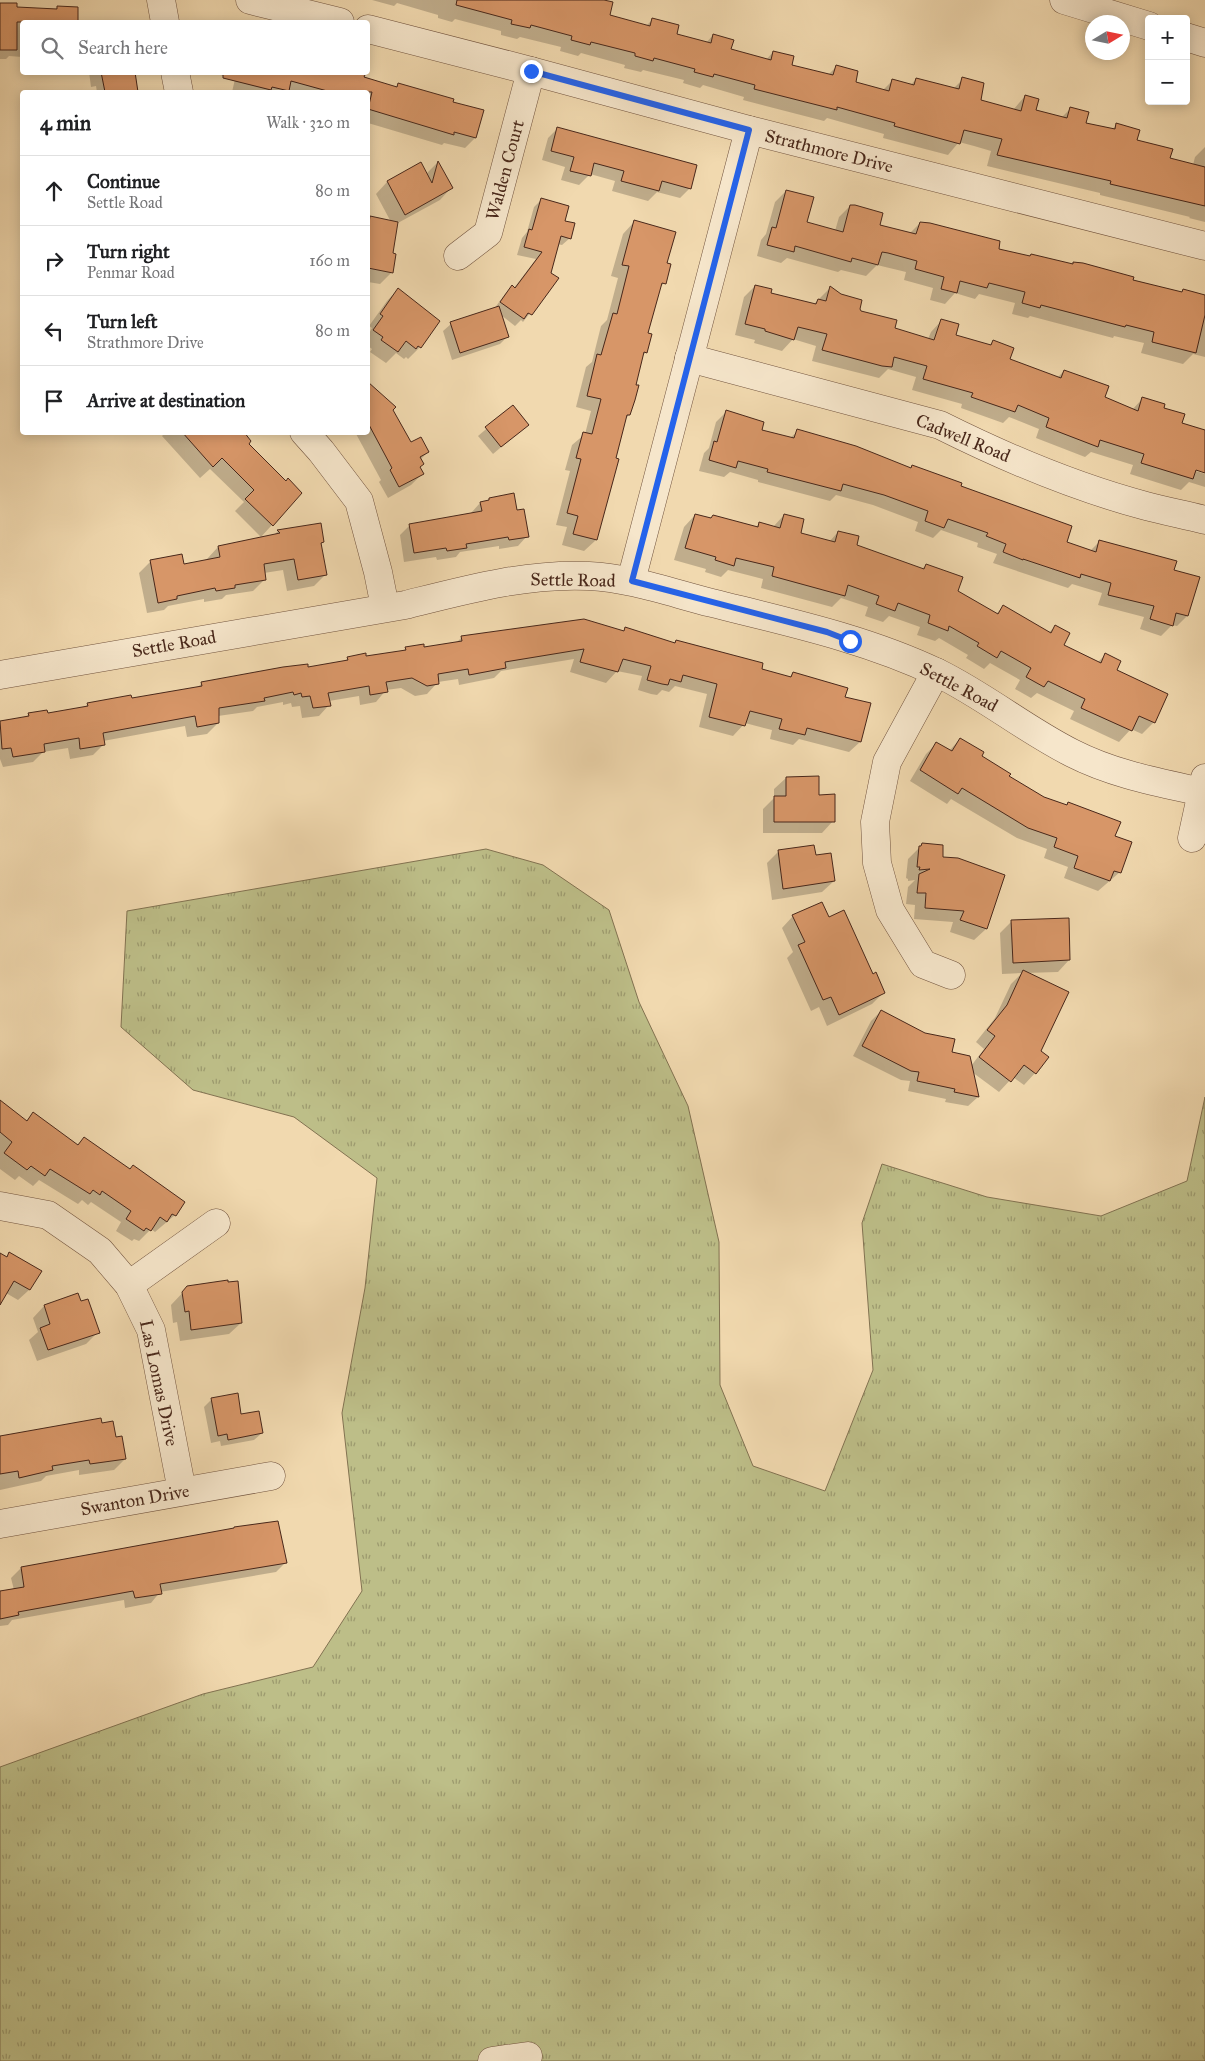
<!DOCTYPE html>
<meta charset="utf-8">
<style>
:root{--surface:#fff;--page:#f2f2f2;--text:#202124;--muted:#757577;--line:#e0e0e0}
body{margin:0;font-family:"IM FELL Great Primer",serif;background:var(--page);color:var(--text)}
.controls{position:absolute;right:15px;top:15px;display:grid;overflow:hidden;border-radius:5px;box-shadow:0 2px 12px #0003}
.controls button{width:45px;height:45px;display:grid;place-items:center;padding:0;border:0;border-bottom:1px solid var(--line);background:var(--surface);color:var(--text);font:25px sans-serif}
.compass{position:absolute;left:1085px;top:15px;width:45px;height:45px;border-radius:50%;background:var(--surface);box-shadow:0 2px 12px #0003;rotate:80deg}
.stop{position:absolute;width:15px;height:15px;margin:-11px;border:4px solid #2563eb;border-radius:50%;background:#fff}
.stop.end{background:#2563eb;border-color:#fff;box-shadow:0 1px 5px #0008}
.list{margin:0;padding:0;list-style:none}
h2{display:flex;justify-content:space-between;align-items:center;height:65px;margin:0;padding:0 20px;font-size:21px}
h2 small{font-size:16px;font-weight:400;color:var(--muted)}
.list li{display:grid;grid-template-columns:32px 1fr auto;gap:15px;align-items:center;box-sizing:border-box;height:70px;padding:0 20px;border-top:1px solid var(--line)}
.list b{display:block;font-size:19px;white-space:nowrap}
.list p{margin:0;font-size:16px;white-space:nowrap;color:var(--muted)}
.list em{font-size:16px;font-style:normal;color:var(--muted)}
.icon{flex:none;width:28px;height:28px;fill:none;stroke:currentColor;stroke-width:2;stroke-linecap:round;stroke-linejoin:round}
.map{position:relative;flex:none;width:1205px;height:2061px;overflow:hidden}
.search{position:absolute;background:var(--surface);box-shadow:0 2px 12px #0003;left:20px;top:20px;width:350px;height:55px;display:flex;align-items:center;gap:12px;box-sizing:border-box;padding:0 18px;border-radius:5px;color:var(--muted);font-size:19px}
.panel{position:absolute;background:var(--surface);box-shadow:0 2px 12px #0003;left:20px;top:90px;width:350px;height:345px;border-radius:5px}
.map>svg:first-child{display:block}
.grass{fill:url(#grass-tufts);stroke:#827251}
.shadow{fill:#0003}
.building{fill:#d79668;stroke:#48271a}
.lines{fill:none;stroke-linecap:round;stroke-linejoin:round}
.minor-casing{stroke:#72543f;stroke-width:29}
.minor{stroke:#f6e6cb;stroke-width:28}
.route{stroke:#2563eb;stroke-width:6}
.labels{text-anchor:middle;stroke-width:4;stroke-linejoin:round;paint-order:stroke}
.street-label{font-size:18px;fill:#48271a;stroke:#f6e6cb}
</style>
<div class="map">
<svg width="1205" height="2061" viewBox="0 0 1205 2061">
<defs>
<pattern id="grass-tufts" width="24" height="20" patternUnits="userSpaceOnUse" patternTransform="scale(1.25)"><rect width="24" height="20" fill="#bdbe88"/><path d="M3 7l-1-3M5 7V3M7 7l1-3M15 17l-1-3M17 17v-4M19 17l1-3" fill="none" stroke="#9c9a6e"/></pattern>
</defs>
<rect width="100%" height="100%" fill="#f1d9af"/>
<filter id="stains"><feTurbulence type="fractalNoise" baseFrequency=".004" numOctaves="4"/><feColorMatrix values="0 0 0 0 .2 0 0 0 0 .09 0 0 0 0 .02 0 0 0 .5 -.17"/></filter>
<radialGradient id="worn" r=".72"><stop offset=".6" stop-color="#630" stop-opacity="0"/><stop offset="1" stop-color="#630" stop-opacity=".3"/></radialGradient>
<path class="grass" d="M486,849L543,865L609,910L639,1002L688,1106L719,1242L720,1385L753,1466L825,1491L873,1370L862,1223L882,1164L987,1197L1101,1216L1187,1181L1205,1097V2061H0V1767L203,1694L313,1667L362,1591L342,1413L365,1288L377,1178L294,1117L193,1090L121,1027L127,911Z"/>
<g class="shadow">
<path d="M372,0H596L608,16L646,26L653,19L675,35L706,43L713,35L730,50L766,60L773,52L790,66L828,75L836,67L854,82L883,90L892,81L910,86L916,79L953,89L963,79L980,101L1013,110L1025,96L1035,111L1061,118L1070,109L1085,124L1112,130L1116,125L1136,141L1169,159L1193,165L1195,157L1205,147V222L1189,218L1190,217L1100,195V193L987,166L991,151L974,146L959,142L948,155L883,138L884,134L827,118L824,121L743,100L744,97L703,85L700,88L683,83L684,80L643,70L641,72L624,68L625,65L581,53L578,56L560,51L561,47L520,37L517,39L501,35V31L455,19L452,22L438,18V15L397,3L394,6Z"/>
<path d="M0,5L15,9L55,10L57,7L77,8L76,22H22V57L9,56L6,59H0Z"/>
<path d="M89,72H134L137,92H97L96,86L91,87Z"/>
<path d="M209,72H350L395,88L398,85L452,103L475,138L465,148L444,143L442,145L368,123V92H232L235,79Z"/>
<path d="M558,128L690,188L680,198L657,192L648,201L612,191L615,181L590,174L579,185L561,180L565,167L542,160L548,138Z"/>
<path d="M437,163L451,188L440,200L396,224L392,254V272L380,284L368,282V220L370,218L391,222L376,194L387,182L421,164L426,174Z"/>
<path d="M786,191L805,223L835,231L839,217L850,206L878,225L910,233L920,223L997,250L1072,265L1074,263L1181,293L1205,296V357L1193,354L1183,364L1141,353L1144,343L1114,336L1113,338L1030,316L1028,318L1012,314L1015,303L979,294L975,299L955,293L945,304L930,300L933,288L904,280L906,272L877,265L866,276L841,270L838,272L787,258L781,263L757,256L761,240L766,234L775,202Z"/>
<path d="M541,200L563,222L570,238L562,245L557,244L550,274L557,279L523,322L521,320L515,326L501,315L508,336L500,344L452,360L443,331L451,324L494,309L505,294L512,287L514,288L536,259L517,255L522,238L527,232L534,207Z"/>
<path d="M634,222L666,264L664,283L659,288L647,334L646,352L641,357L629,415L625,419L596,540L584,551L562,545L567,527L556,525L570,471L565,470L572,445L585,434L591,411L576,407L586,367L592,362L601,326L607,320L618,278L611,276L623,234Z"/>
<path d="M755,286L769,294L813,305L830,288L858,310L893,329L928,339L931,332L942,320L954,336L989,346L993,341L1008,359L1057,378L1064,371L1103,398L1132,410L1143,398L1162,408L1181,424L1205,432V472L1191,467L1190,469L1205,474V487L1189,482L1181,490L1130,474L1133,465L1091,452L1085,457L1036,438L1039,429L1009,417L1003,423L961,408L962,404L912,390L916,377L888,369L879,378L812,361L816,346L793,339L782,351L754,343L755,340L735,335L744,297Z"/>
<path d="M398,289L420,347L408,359L406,357L404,359L396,353L386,363L370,352L372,349L368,346V335L372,328L369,326L387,301Z"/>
<path d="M368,384L394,407L391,410L411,444L428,452L420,460L419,468L422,474L411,485L388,498L379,482L381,480L355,432H368Z"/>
<path d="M512,407L527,425L493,454L478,436Z"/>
<path d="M726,412L760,430L790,438L798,431L910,469L912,466L959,487L1065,542L1090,551L1100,541L1176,562L1173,571L1187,616L1177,626L1172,625L1161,636L1140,629L1144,617L1098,605L1102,593L1072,584L1068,588L993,563L997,554L977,547L978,543L941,530L933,538L915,531L918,522L873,505L836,495L830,501L758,482V480L730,472L724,477L699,471L704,453L709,448L716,422Z"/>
<path d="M166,432H242L247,444L286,482L301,493L261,537L235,511L244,502L210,469L200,478L162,436Z"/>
<path d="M489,499L516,512L527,536L518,546L499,549V546L460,552L456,557L437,560L436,557L404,562L400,535L410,525L471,514V513L480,503L486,502Z"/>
<path d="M695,515L755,528L760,523L773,527L784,515L799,534L829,542L838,532L856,546L922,569L926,565L957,591L996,614L1003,607L1048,633L1056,626L1062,645L1098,662L1106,654L1154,722L1142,734L1131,729L1119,742L1070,719L1074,711L1037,693L1031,698L1015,689L1020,680L990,663L984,669L966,658L968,655L939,638L935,641L917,635L920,627L889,616L883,622L865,616L868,607L841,598L832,607L761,588L763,579L728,570L721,577L705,572L706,569L674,560L684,527Z"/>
<path d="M320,524L323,542L320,545L325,575L314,586L287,591L283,570L264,573L265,579L253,591L226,595L222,599L204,602V599L168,606L164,610L147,613L139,573L151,561L183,566L207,561V559L218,547L273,536L278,531Z"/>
<path d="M626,629L673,644L676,641L760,670L789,678L793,673L844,698L860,742L849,752L799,739L793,745L770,739L772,730L745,723L733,736L699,727L707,694L675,686L669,692L662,690L657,695L651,694L638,690L642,676L617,671L606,683L570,672L574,659L501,671L494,678L459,685L458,679L438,682L427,694L415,696L401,688L386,690L376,702L360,705L359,696L329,701V705L319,716L302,718L300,706L292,707L291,703L283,705V702L257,707L253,711L218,716V723L207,734L187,737L185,726L103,741L104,744L93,755L70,759L68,748L43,752L33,762L3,767L0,759V723L25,718L29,714H47L84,708L88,704L131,699L197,688L202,683L307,668L344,662L348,658H365L403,651L406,648H423L456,643L462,637L623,632Z"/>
<path d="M960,739L1007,776L1043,798L1065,806L1068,803L1114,837L1120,872L1098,891L1064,878L1068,867L1044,858L1047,849L1017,838L951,799L947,804L910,781L926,754L937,743L950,750Z"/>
<path d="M786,778L817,796L833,821L822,833H763V809L774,798V789Z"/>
<path d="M922,845L941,858L1004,876L986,929L974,940L950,932L953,922L914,919L915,905L906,904L908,887L915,880L908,881V879L906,878L908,859Z"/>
<path d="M779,851L815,857L834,881L822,892L772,900L767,863Z"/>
<path d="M793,916L829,919L883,993L872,1004L827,1026L819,1007L811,1011L787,958L793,952L782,928Z"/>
<path d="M1011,922L1069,960L1058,972L1025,973L1039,1052L1035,1073L1024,1085L1013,1077L999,1092L972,1072L978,1097L968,1106L945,1102L946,1099L908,1091L910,1081L901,1080L853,1056L871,1021L881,1011L971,1066L984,1049L976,1042L995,1018L1011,984L1022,973L1002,974L1000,933Z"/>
<path d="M0,1110L26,1121L33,1114L77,1145L84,1138L175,1215L155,1232L151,1229L139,1241L134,1239L132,1241L116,1231L121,1222L91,1202L88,1205L82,1200L78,1204L39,1180L33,1186L19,1176L15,1180L0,1169Z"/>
<path d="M10,1254L40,1271L29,1290L18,1300L6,1293L0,1301V1255L6,1258Z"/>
<path d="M188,1287L241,1323L229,1334L180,1341L177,1322L173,1323L171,1305Z"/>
<path d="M77,1294L80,1303L98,1332L86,1344L37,1361L29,1340L38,1332L33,1318L44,1306Z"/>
<path d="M212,1399L240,1415L262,1433L254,1440L221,1446L220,1441L211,1443L204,1407Z"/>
<path d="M101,1424L115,1439L125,1459L114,1470L79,1475V1470L46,1476L41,1481L0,1490V1438Z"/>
<path d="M232,1530L286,1562L276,1572L160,1592L151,1603L125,1608L124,1600L12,1620L8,1625L0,1626V1592L14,1590L11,1578L21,1568Z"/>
</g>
<g class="building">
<path d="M457,0H604L613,2L610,15L650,26L652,18L679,25L677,34L711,43L713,34L734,40L731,49L771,60L773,51L794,56L792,65L833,75L836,65L858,71L856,82L889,91L892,79L914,85L916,78L959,89L962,77L984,83L981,100L1021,111L1025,95L1039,99L1036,110L1067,118L1070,107L1089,112L1086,123L1115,129L1116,123L1140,130L1137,140L1173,149L1170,158L1205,167V206L1110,184L1111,181L997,155L1002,139L964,130L960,144L894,126L895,123L837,107V110L754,89L755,85L714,74L713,77L694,72L695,69L654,58L653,61L635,56V53L591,42L590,45L571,40L572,36L531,25L530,28L511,24L512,20L456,5Z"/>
<path d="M0,3H17V7L57,9V6L78,7V22H17V50H0Z"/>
<path d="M101,72H135L138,92H105Z"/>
<path d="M223,72H355L365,75L364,77L397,87L398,83L454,99L453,102L484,110L476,138L454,132V135L368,109L372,92H331L291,81L289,91L272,87L271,90L223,78Z"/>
<path d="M557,127L697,165L691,189L662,181L659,191L621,181L624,171L594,163L591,176L570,171L574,157L551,151Z"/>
<path d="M438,161L453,188L405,215L387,181L421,162L432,183Z"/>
<path d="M786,190L814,197L807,222L843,232L850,205H855L883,213L880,225L916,234L920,222L930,223L1000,241L999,249L1030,256L1031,254L1073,264V262L1083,263L1134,277L1133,280L1182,292L1183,289L1205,295V315L1196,353L1152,342L1154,332L1126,325L1125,327L1041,305L1040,308L1022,303L1025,292L989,283L987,288L960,281L957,293L941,289L944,277L915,269L917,261L888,253L882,252L878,265L852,258L851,262L795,246L794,252L767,245L772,227L776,228Z"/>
<path d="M541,198L569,206L565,221L575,223L571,239L561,236L551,273L559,278L532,315L528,313L524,319L500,302L512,285L515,288L542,252L524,247L529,229L532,230Z"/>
<path d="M370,216L398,222L393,253L396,254L393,273L368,268V231Z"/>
<path d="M634,220L676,232L667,263L671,264L666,284L662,283L648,333L652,334L647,353L644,352L636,385H639L635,400L630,415H627L616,458L619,459L597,540L573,534L578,516L567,513L581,459L576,458L583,432L592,434L601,399L587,396L597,354L601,355L613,313L617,314L629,266L622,265Z"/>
<path d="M755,285L772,289L771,293L816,304L818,299L826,301L830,286L841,294L862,300L860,309L861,311L897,320L895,328L934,340L941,319L959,324L956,335L991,345L993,340L1014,348L1010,359L1061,378L1064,370L1109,386L1105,397L1138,411L1142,397L1165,404L1164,408L1185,414L1182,423L1205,430V473L1196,470L1193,479L1141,463L1144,454L1100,440L1098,447L1046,427L1049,418L1018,405L1015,412L971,397L973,393L923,379L927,366L894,357L892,367L882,366L822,350L827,334L798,327L794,340L765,331V329L745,324Z"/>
<path d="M398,288L440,321L421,348L418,346L416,349L406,341L398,352L381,340L383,337L373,330L383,316L380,314Z"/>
<path d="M499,306L509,337L460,353L450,322Z"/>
<path d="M368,382L396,407L393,410L411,442L421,437L429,452L420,457L424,464L420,467L424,474L399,487L390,470L392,468L368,423Z"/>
<path d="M513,405L529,425L501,447L485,427Z"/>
<path d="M726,410L764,422L762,430L794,438L797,429L856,446L911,468L912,465L962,483L961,486L1072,526L1067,542L1096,552L1099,540L1177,561L1174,570L1200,577L1188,616L1176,613L1173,626L1150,619L1154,606L1108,595L1111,583L1081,574L1080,578L1023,559V560L1003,552L1006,544L986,536L988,533L948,519L944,528L925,521L928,511L884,495L843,484L841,491L767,472L768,469L738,461L736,468L709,460L714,441L717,442Z"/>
<path d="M182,432H244L251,441L249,444L286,481L288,478L302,493L273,526L245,499L254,490L222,458L213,467Z"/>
<path d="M514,493L517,510L524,509L529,537L509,540L508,537L466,544L467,548L447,551L446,548L414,553L409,524L482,511L480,502L489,500V498Z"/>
<path d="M695,514L711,518L713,515L758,527L759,522L780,528L784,514L804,519L801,533L835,542L838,531L859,536L857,545L924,569L926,564L963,577L958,591L998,614L1003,605L1051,633L1055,625L1070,633L1064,645L1101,663L1105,653L1121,661L1117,670L1168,694L1155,723L1139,716L1132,731L1081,708L1085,699L1048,681L1044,687L1026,677L1031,668L1001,651L997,658L977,646L979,643L949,626L948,631L928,623L930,615L898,603L895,611L876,604L879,596L848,585L845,596L772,576L774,567L736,558L734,566L715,560L716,557L685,548Z"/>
<path d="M321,523L324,542L321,543L327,575L298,580L294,559L264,564L266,580L235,585V588L216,591L215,588L177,596V599L158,603L150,560L182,554L184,564L220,557L218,546L280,533L277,530Z"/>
<path d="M584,619L624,631L625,627L675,643L676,640L763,663L762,669L791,677L793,672L848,688L845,697L871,703L861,742L807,728L805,735L779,729L782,719L750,711L745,726L709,717L717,684L683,675L681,682L670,679L668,685L662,684L647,680L651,666L623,659L618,672L580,662L584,649L505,662L506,668L469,675L468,669L438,674L439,684L427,686L412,678L386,682L388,692L370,695L369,686L328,693L331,706L313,708L310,696L302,697L301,693L294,695L293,692L264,698L265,701L219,708V723L197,727L195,716L103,733L105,745L80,749L79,738L44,744L45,752L13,757L11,748L2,749L0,721L29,716L28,713L47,710L48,713L88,706L87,703L131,695L132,698L202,686L201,682L283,667L308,664V667L348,660L347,657L366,653V656L406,650L405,647L424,644V647L462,641L461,636Z"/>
<path d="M960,738L984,752L982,756L1011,774L1009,776L1044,797L1067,805L1068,802L1121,822L1115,836L1132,842L1121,873L1114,871L1110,881L1074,868L1078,856L1054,847L1057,838L1028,828L962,788L958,794L920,770L936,742L952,751Z"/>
<path d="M819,776V795L835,794V822H774V796H786V777Z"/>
<path d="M922,843L943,845V857L958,858L1005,875L987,929L960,920L964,911L925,908L926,893H917L919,874L930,869L919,870L920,867H917L919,846H921Z"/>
<path d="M814,845L816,855L831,853L835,881L783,889L778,850Z"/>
<path d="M822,902L829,917L844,910L873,974L876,972L885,993L839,1015L831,997L823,1000L798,945L805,942L792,915Z"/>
<path d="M1069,918L1070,960L1013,963L1011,920Z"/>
<path d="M1023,970L1069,992L1041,1051L1049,1057L1036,1074L1024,1065L1011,1082L979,1057L995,1036L987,1030L1007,1005Z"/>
<path d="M881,1010L925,1033L955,1039L952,1052L970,1056L979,1097L954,1092L955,1089L917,1081L919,1072L911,1071L862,1046Z"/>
<path d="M0,1100L27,1121L33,1112L78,1145L84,1137L130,1169L133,1165L185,1202L176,1216L172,1214L167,1222L160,1217L151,1231L146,1228L144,1231L126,1219L131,1211L102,1191L100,1195L93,1190L90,1194L50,1169L45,1176L31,1166L27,1170L4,1153L12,1142L0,1132Z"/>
<path d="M9,1252L42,1271L30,1290L14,1281L0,1305V1253L7,1257Z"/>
<path d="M228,1280V1282L238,1281L242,1323L191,1330L189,1311L185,1312L182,1292L187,1286Z"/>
<path d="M78,1293L81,1301L88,1299L100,1333L48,1350L40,1328L50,1324L44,1305Z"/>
<path d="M238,1393L241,1414L259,1411L263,1433L228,1440L227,1434L218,1436L211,1398Z"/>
<path d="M101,1418L102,1423L113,1421L116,1437L122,1436L126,1459L90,1464L89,1460L52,1466L53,1470L19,1478L18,1471L0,1474V1436Z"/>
<path d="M278,1521L287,1563L160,1584L162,1594L135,1598L133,1591L18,1612L19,1615L0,1619V1591L24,1587L21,1567L234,1528V1527Z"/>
</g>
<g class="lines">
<defs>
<g id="minor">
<path d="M161,0L165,22"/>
<path d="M250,0L340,22"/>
<path d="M1064,0L1149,26"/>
<path d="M368,29L531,71L749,130L1205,246"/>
<path d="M1186,37L1205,43"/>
<path d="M175,72L179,92"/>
<path d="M458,256L488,233L531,71"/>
<path d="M689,358L940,425C1002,456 1078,488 1146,506C1165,511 1185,515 1205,520"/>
<path d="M304,432L321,451L359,501L378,572L385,607"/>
<path d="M631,581L749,130"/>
<path d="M936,672L887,762L875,822L877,863L890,910L923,964L951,975"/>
<path d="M0,675L405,605C465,590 526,573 589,576C631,578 672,593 712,603C788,622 867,639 938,673C985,696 1026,730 1072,753C1113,774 1157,782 1202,792"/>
<path d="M1192,838L1205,778"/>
<path d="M0,1206L48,1215L100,1251L129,1285L151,1330L182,1491"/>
<path d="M129,1285L216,1223"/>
<path d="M0,1524L271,1476"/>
<path d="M492,2061L528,2056"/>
</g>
</defs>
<use href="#minor" class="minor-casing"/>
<use href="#minor" class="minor"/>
</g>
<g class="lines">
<path class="route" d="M531,71L749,130L632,581L827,632L850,641"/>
</g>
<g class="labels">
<g class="street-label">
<text transform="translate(829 151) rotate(14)" y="6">Strathmore Drive</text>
<text transform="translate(505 170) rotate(-75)" y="6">Walden Court</text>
<text transform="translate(963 438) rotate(22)" y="6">Cadwell Road</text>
<text transform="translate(573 580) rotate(1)" y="6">Settle Road</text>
<text transform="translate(174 644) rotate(-10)" y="6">Settle Road</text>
<text transform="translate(959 687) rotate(28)" y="6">Settle Road</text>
<text transform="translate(159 1383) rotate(78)" y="6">Las Lomas Drive</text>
<text transform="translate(135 1500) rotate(-10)" y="6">Swanton Drive</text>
</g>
</g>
<rect width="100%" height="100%" filter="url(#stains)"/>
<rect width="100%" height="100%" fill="url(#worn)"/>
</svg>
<div class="controls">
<button>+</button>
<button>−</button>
</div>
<svg class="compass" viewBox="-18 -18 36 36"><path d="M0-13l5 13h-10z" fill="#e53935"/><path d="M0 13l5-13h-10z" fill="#757577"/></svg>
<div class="stop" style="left:850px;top:641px"></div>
<div class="stop end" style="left:531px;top:71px"></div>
<div class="search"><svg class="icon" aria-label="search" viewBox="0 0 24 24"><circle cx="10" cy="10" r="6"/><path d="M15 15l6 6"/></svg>Search here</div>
<section class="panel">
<h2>4 min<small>Walk · 320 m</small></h2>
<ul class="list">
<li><svg class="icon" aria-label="ahead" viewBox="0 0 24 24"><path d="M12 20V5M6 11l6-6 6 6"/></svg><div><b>Continue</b><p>Settle Road</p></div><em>80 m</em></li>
<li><svg class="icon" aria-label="right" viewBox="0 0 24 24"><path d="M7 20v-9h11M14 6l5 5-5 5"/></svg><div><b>Turn right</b><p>Penmar Road</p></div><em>160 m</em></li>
<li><svg class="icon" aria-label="left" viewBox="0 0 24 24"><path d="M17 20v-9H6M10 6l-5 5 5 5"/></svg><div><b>Turn left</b><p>Strathmore Drive</p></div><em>80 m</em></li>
<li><svg class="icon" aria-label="arrive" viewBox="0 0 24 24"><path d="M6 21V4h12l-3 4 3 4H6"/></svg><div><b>Arrive at destination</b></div></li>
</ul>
</section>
</div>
